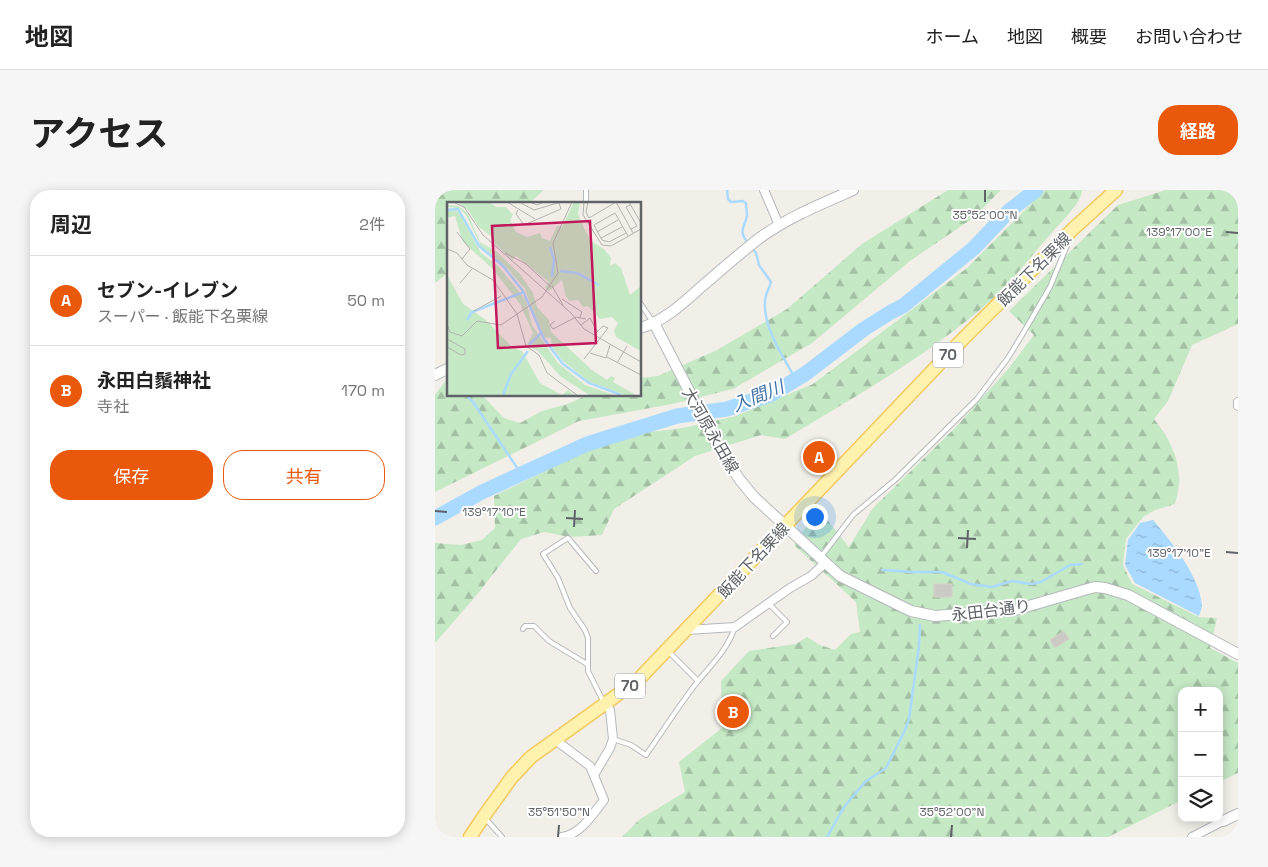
<!DOCTYPE html>
<html lang="ja">
<meta charset="utf-8">
<style>
:root{--surface:#fff;--page:#f6f6f6;--text:#222;--muted:#767676;--line:#e0e0e0;--accent:#ea580c}
body{margin:0;font-family:"Space Grotesk","Noto Sans JP",sans-serif;background:var(--page);color:var(--text)}
.controls{position:absolute;right:15px;bottom:15px;display:grid;overflow:hidden;border-radius:10px;box-shadow:0 2px 12px #0003}
.controls button{width:45px;height:45px;display:grid;place-items:center;padding:0;border:0;border-bottom:1px solid var(--line);background:var(--surface);color:var(--text);font:25px sans-serif}
.you{position:absolute;left:379px;top:326px;width:18px;height:18px;margin:-12px;border:4px solid #fff;border-radius:50%;background:#1a73e8;box-shadow:0 0 0 8px #1a73e833}
.badge{display:grid;place-items:center;width:32px;height:32px;border-radius:50%;background:var(--accent);color:#fff;font-size:16px;font-weight:700}
.pin{position:absolute;translate:-50% -50%;border:2px solid #fff;box-shadow:0 1px 5px #0006}
.list{margin:0;padding:0;list-style:none}
h2{display:flex;justify-content:space-between;align-items:center;height:65px;margin:0;padding:0 20px;font-size:21px}
h2 small{font-size:16px;font-weight:400;color:var(--muted)}
.list li{display:grid;grid-template-columns:32px 1fr auto;gap:15px;align-items:center;box-sizing:border-box;height:90px;padding:0 20px;border-top:1px solid var(--line)}
.list b{display:block;font-size:19px;white-space:nowrap}
.list p{margin:0;font-size:16px;white-space:nowrap;color:var(--muted)}
.list em{font-size:16px;font-style:normal;color:var(--muted)}
.actions{display:flex;gap:10px;padding:15px 20px}
.actions a{flex:1;padding:11px 0;border:1px solid var(--accent);border-radius:20px;text-align:center;font-size:18px;color:var(--accent)}
.actions .main{background:var(--accent);color:#fff}
.icon{flex:none;width:28px;height:28px;fill:none;stroke:currentColor;stroke-width:2;stroke-linecap:round;stroke-linejoin:round}
.map{position:relative;flex:none;width:803px;height:647px;overflow:hidden;border-radius:20px}
header{display:flex;align-items:center;gap:30px;box-sizing:border-box;height:70px;padding:0 25px;background:var(--surface);border-bottom:1px solid var(--line)}
header strong{font-size:24px}
nav{display:flex;gap:28px;margin-inline-start:auto;font-size:18px}
.intro{display:flex;align-items:center;justify-content:space-between;box-sizing:border-box;height:120px;padding:0 30px}
h1{margin:0;font-size:35px}
.button{padding:12px 22px;border-radius:20px;background:var(--accent);color:#fff;font-size:18px;font-weight:700}
main{display:flex;gap:30px;padding:0 30px}
aside{flex:1;background:var(--surface);border-radius:20px;box-shadow:0 2px 12px #0003}
.map>svg:first-child{display:block}
.forest{fill:url(#forest-firs)}
.water{fill:url(#water-ripples)}
.lines{fill:none;stroke-linecap:round;stroke-linejoin:round}
.stream{stroke:#aadaff;stroke-width:2.5}
.river{stroke:#aadaff;stroke-width:15}
.building{fill:#cccac5;stroke:#d6d1c6}
.service-casing{stroke:#b5b8bc;stroke-width:6}
.minor-casing{stroke:#b5b8bc;stroke-width:10}
.tertiary-casing{stroke:#b5b8bc;stroke-width:12}
.primary-casing{stroke:#f2c960;stroke-width:15}
.service{stroke:#fff;stroke-width:4}
.minor{stroke:#fff;stroke-width:8}
.tertiary{stroke:#fff;stroke-width:10}
.primary{stroke:#fff2af;stroke-width:12}
.ticks{fill:none;stroke:#5f6368;stroke-width:2}
.labels{text-anchor:middle;stroke-width:4;stroke-linejoin:round;paint-order:stroke}
.shield{fill:#fff;stroke:#8f9295;stroke-width:1}
.shield-label{font-size:15px;font-weight:bold;fill:#5f6368}
.street-label{font-size:16px;fill:#5f6368;stroke:#fff}
.water-label{font-size:18px;font-style:italic;fill:#4174aa;stroke:#fff}
.inset-river{fill:none;stroke:#aadaff;stroke-width:2.5}
.inset-road{fill:none;stroke:#b3b3b1;stroke-width:1}
.view{fill:#c2185b;fill-opacity:0.15;stroke:#c2185b;stroke-width:2.5}
.inset-edge{fill:none;stroke:#5f6368;stroke-width:2.5}
.ticks-label{font-size:12px;text-anchor:middle;fill:#5f6368;stroke:#fff;stroke-width:4;stroke-linejoin:round;paint-order:stroke}
</style>
<header>
<strong>地図</strong>
<nav><a>ホーム</a><a>地図</a><a>概要</a><a>お問い合わせ</a></nav>
</header>
<div class="intro"><h1>アクセス</h1><a class="button">経路</a></div>
<main>
<aside>
<h2>周辺<small>2件</small></h2>
<ul class="list">
<li><span class="badge">A</span><div><b>セブン-イレブン</b><p>スーパー · 飯能下名栗線</p></div><em>50 m</em></li>
<li><span class="badge">B</span><div><b>永田白鬚神社</b><p>寺社</p></div><em>170 m</em></li>
</ul>
<div class="actions"><a class="main">保存</a><a>共有</a></div>
</aside>
<div class="map">
<svg width="803" height="647" viewBox="0 0 803 647">
<defs>
<pattern id="forest-firs" width="22" height="20" patternUnits="userSpaceOnUse" patternTransform="scale(1.25)"><rect width="22" height="20" fill="#c5e8c5"/><path d="M5 1l3.5 6h-7zM16 11l3.5 6h-7z" fill="#a3c0a4"/></pattern>
<pattern id="water-ripples" width="26" height="14" patternUnits="userSpaceOnUse" patternTransform="scale(1.25)"><rect width="26" height="14" fill="#aadaff"/><path d="M2 4q2-2 4 0t4 0M15 11q2-2 4 0t4 0" fill="none" stroke="#8eb4d2"/></pattern>
</defs>
<rect width="100%" height="100%" fill="#f1efe8"/>
<g class="forest">
<path d="M0,0H109L93,14H14V82L0,93Z"/>
<path d="M513,0H566L538,28L475,71L377,153L298,199L237,214L144,231L0,302V205L12,189H14V205H47L69,228L85,233L107,221L133,214L152,205H205V188L223,186L282,160L352,119L427,54Z"/>
<path d="M610,0H647C647,13 623,35 614,46C596,66 576,93 555,111C493,166 421,206 350,249L326,245L260,266L179,319L167,345L135,347L109,342L86,349L40,407L0,453V353L26,355L47,350L60,338L59,306L164,255L215,242L248,238L301,226L378,194L532,78Z"/>
<path d="M731,0H803V134L757,155L733,211L719,229C733,246 743,265 744,287C745,296 742,306 740,314L720,320L708,327L691,349L688,375L697,394L764,427L782,428L775,458L803,473V583L784,592V501H747V610L673,647H187L205,629L250,602L244,572L287,538L286,491L314,461L361,454L372,447L385,455L400,460L416,444L425,442L421,412L359,355L379,325L390,327L414,357L438,318L521,237L574,178L599,145L574,121L683,15Z"/>
</g>
<path class="water" d="M718,330C736,351 765,387 767,415C767,418 765,423 764,426L700,393L690,375L693,350L705,333Z"/>
<g class="lines">
<g class="stream">
<path d="M292,0L293,9L296,12L308,11L311,13C311,17 312,22 312,26C309,39 303,40 313,53"/>
<path d="M316,57L321,63L324,75L336,92C334,99 330,105 330,111C328,138 348,166 361,190"/>
<path d="M12,201H14"/>
<path d="M29,205L33,207L38,212L87,285"/>
<path d="M447,380L478,382H507L536,394L557,397L577,391L596,394L606,392L635,375L647,374"/>
<path d="M392,647L409,617L430,592L451,578L470,540L474,529L484,456L485,435"/>
</g>
<path class="river" d="M0,328L47,302L152,254L242,226L292,219L335,205L370,184L429,139L456,122L468,116L539,58L574,21L601,0"/>
</g>
<g class="building">
<rect x="499" y="394" width="18" height="13"/>
<path d="M629,441L634,449L620,458L615,450Z"/>
</g>
<g class="lines">
<defs>
<g id="service">
<path d="M151,14V0"/>
<path d="M205,113L218,132"/>
<path d="M385,368L418,325L461,289L542,209L573,168L590,140L615,97L635,48"/>
<path d="M161,381L133,348L108,364L123,388L135,418L150,440L153,448V481L169,513"/>
<path d="M333,413L352,432L338,446"/>
<path d="M88,439L90,436H99L114,451L152,474"/>
<path d="M233,461L263,491"/>
<path d="M178,549L196,555L211,565C228,541 244,515 263,491C278,473 292,460 300,437"/>
<path d="M50,628L67,647"/>
</g>
<g id="minor">
<path d="M329,0L344,35"/>
<path d="M803,212V216"/>
<path d="M252,440L300,437L355,398L376,386L390,373"/>
<path d="M119,549L155,576L169,610C157,625 146,644 127,647"/>
<path d="M159,585L175,558L178,549L175,520L170,514"/>
<path d="M757,647L788,631"/>
</g>
<g id="tertiary">
<path d="M219,133L283,257L305,290L319,307L405,386L476,421L500,426L580,420L649,400L660,397L670,398L693,405L803,464"/>
<path d="M205,138C228,132 247,114 265,98C285,81 305,63 326,47C354,27 386,14 418,0"/>
<path d="M0,185L14,178"/>
<path d="M788,631L803,624"/>
</g>
<path id="primary" d="M35,647L49,626L77,587L96,567L203,490L525,152L638,39L681,0"/>
</defs>
<use href="#service" class="service-casing"/>
<use href="#minor" class="minor-casing"/>
<use href="#tertiary" class="tertiary-casing"/>
<use href="#primary" class="primary-casing"/>
<use href="#service" class="service"/>
<use href="#minor" class="minor"/>
<use href="#tertiary" class="tertiary"/>
<use href="#primary" class="primary"/>
</g>
<path class="ticks" d="M550,12V0M791,42L803,43M0,321L12,322M131,328L148,329M139,337L140,320M523,348L541,349M532,358L533,340M791,362L803,363M123,647L124,635M516,647L517,635"/>
<g class="labels">
<g class="shield">
<rect x="498" y="152.5" width="30" height="25" rx="4"/>
<rect x="180" y="483.5" width="30" height="25" rx="4"/>
</g>
<g class="shield-label">
<text x="513" y="170">70</text>
<text x="195" y="501">70</text>
</g>
<g class="street-label">
<text transform="translate(599 79) rotate(-45)" y="6">飯能下名栗線</text>
<text transform="translate(276 240) rotate(60)" y="6">大河原永田線</text>
<text transform="translate(318 370) rotate(-47)" y="6">飯能下名栗線</text>
<text transform="translate(556 420) rotate(-7)" y="6">永田台通り</text>
</g>
<g class="water-label">
<text transform="translate(323 206) rotate(-22)" y="6">入間川</text>
</g>
</g>
<g transform="translate(12 12)">
<rect width="194" height="194" fill="#f1efe8"/>
<path d="M0,111L15,113L30,193H0Z" fill="#c5e8c5"/>
<path d="M11,0H42L49,5H59L66,13L63,18L69,30L80,35L93,31L95,36L103,39L110,24L115,25L127,0H133L131,12L138,28L144,39L157,47L164,56L163,64L168,61L174,66L183,93L194,84V149L169,135L167,129L171,121L165,115L153,117L141,104L136,105L131,98L123,99L119,95L115,78L102,89L98,86L102,80L69,54L65,58L48,42L45,35L31,24L22,9ZM0,3L12,4L21,12L33,40L50,50L73,72L86,91L90,105L102,118L104,130L145,168L160,178L164,174L168,176L166,180L189,193H177L141,179L116,159L105,145L104,136L97,135L89,119L78,87L59,65L34,44L19,13L12,6L0,5ZM1,8L11,9L34,51L51,64L71,88L79,99L85,123L111,161L138,183L167,193H142L113,174L91,149L80,143L86,131L73,102L45,66L16,40L8,14L0,16ZM0,73L16,102L39,118L66,146L75,149L93,181L115,193L121,188L128,193H20L25,171L0,159Z" fill="#c5e8c5"/>
<path class="inset-river" d="M0,8L11,7L32,44L56,64L76,89L97,137L116,162L142,181L174,193M103,45L107,58L105,75M113,69L130,71L152,83M20,118L25,110L77,90M82,143L94,131M56,193L64,172L81,149"/>
<path class="inset-road" d="M6,0L17,5L36,33L124,111L137,127L194,160M60,0L88,17M72,0L87,8L114,0M83,0L90,3L97,0M137,0L136,13L155,43L164,44L194,27M141,0L139,10L142,16L169,0M169,0L186,31M182,0L194,21M183,3L179,5L190,24L184,27M71,8L69,12L77,23L114,7L112,1M10,30L23,47L15,57M150,30L171,18M179,31L162,40L155,38L147,23L168,11L181,34M154,36L175,25M0,47L10,51L20,63L46,78L70,112L79,144L92,153L100,171L130,193M58,51L79,62L104,85M13,81L25,67M105,84L116,103M115,97L135,110L133,115M27,109L54,94M108,119L103,123L106,127L129,115L139,117M0,122L3,130L15,134L30,119L54,123L95,95L111,71L106,41L125,0M134,123L143,116L150,129M0,137L18,147V152L14,153L0,145M143,151L159,156L163,143M160,155L194,173M137,157L161,126L156,124L147,133M170,161L180,144"/>
<path class="view" d="M143,19L149,141L51,146L45,24Z"/>
<rect width="194" height="194" class="inset-edge"/>
</g>
<g class="ticks-label">
<text x="550" y="29">35°52'00"N</text>
<text x="744" y="46">139°17'00"E</text>
<text x="59" y="326">139°17'10"E</text>
<text x="744" y="367">139°17'10"E</text>
<text x="124" y="626">35°51'50"N</text>
<text x="517" y="626">35°52'00"N</text>
</g>
</svg>
<div class="controls">
<button>+</button>
<button>−</button>
<button><svg class="icon" aria-label="layers" viewBox="0 0 24 24"><path d="M12 4l9 5-9 5-9-5zM3 14l9 5 9-5"/></svg></button>
</div>
<div class="you"></div>
<div class="pin badge" style="left:384px;top:267px">A</div>
<div class="pin badge" style="left:298px;top:522px">B</div>
</div>
</main>
